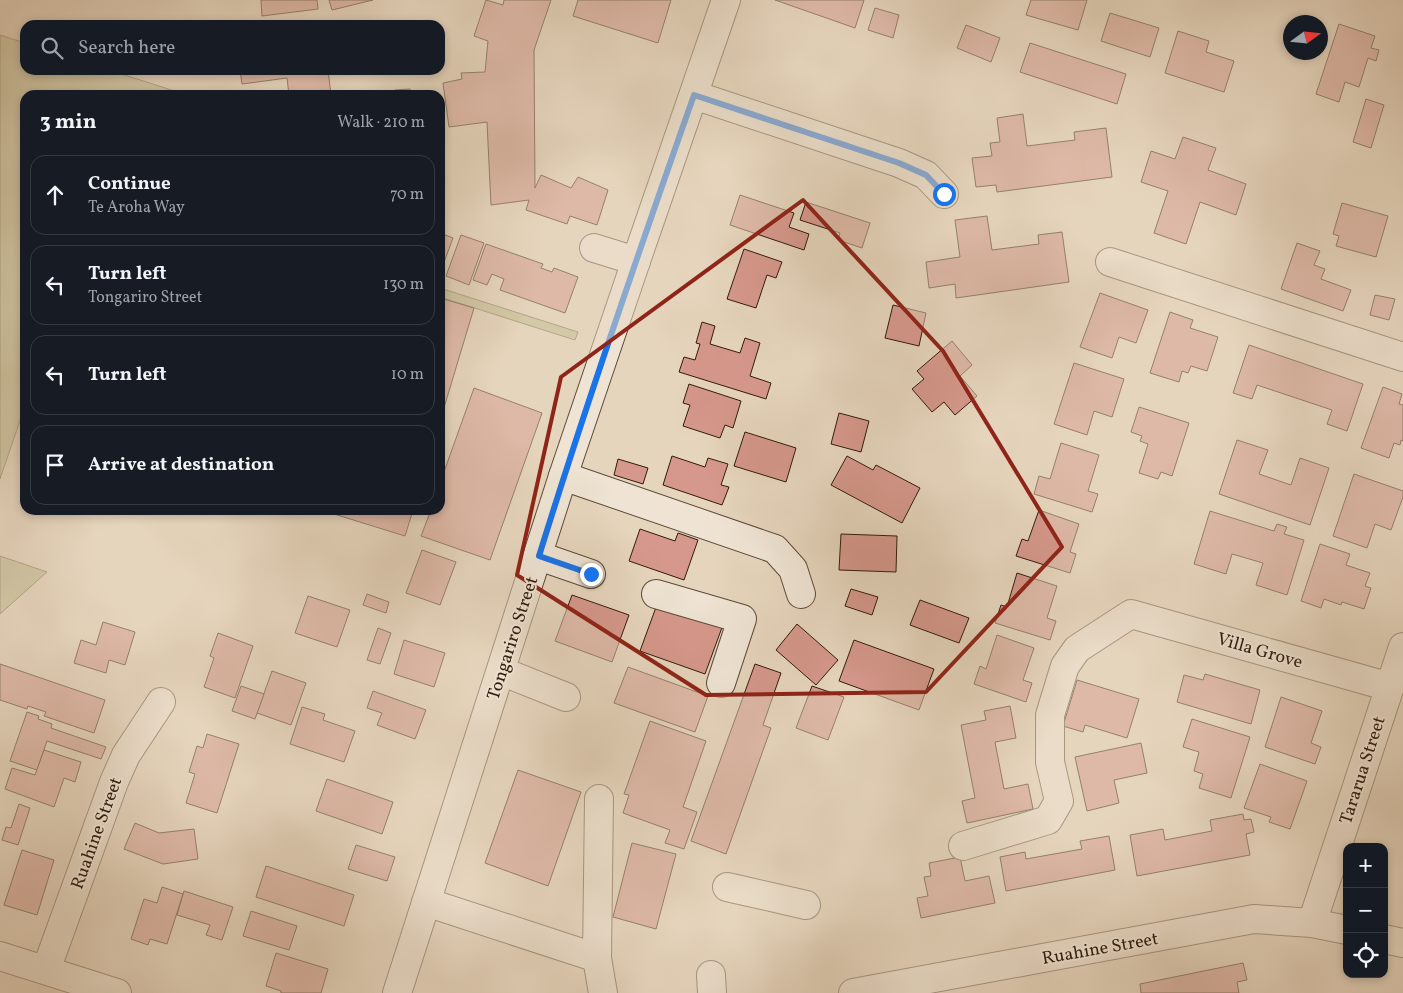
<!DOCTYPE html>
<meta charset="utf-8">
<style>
:root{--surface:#171b24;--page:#20242c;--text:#f1f3f6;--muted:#9ea1a6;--line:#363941}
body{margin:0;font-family:Vollkorn,serif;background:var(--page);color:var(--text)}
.controls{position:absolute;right:15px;bottom:15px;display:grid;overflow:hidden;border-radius:10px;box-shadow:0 2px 8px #0003}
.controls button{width:45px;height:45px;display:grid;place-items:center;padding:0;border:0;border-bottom:1px solid var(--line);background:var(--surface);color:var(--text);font:25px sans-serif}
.compass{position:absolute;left:1283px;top:15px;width:45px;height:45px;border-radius:50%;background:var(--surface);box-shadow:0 2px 8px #0003;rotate:75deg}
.stop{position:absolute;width:15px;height:15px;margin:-11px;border:4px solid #1a73e8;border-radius:50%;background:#fff}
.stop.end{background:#1a73e8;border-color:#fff;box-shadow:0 1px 5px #0008}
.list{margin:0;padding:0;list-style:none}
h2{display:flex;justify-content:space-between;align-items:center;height:65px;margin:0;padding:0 20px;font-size:21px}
h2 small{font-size:16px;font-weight:400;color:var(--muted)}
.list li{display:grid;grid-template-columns:32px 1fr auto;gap:15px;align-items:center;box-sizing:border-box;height:80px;margin:0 10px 10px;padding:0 10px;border:1px solid var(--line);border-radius:15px}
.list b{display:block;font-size:19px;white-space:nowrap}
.list p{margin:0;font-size:16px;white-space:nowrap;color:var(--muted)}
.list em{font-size:16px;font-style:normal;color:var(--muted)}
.icon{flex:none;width:28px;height:28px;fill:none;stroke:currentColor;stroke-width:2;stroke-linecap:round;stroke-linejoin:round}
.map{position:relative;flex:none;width:1403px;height:993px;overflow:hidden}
.search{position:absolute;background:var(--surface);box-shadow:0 2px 8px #0003;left:20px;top:20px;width:425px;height:55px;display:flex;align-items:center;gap:12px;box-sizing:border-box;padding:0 18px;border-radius:15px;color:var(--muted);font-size:19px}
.panel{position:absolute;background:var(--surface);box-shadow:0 2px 8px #0003;left:20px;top:90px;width:425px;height:425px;border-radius:15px}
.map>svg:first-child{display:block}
.green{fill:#bcbb8c;stroke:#766b4c}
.building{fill:#d6988c;stroke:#301b0c}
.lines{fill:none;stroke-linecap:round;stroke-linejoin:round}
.minor-casing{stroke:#5e4a38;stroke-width:30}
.minor{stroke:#efe4d4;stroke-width:28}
.route{stroke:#1a73e8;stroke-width:6}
.marked{fill:none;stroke:#8f2418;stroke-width:4;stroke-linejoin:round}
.labels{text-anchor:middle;stroke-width:4;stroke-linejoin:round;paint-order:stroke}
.street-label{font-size:18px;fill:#301b0c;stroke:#efe4d4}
</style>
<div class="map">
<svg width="1403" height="993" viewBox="0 0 1403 993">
<rect width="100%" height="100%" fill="#e6d5bd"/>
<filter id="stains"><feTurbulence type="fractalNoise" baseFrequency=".004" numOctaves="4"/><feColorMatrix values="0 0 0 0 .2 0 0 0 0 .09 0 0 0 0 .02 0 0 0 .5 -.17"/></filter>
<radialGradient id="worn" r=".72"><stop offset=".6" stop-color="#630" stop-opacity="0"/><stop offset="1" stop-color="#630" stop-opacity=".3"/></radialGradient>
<g class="green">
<path d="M0,35L25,43V70H109L187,95H25V406L0,479Z"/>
<path d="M440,288L578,332L575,340L440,297Z"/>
<path d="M0,556L47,572L0,614Z"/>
</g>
<g class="building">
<path d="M261,0H317L318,9L262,16Z"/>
<path d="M329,0H373L332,10Z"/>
<path d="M486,0L503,5L504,0H551L534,50L535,188L541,175L571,188L578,177L608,190L597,225L570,216L567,224L526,210L529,200L491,205L487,122L449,127L443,83L462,79L461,73L485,72L488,41L474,36Z"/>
<path d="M578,0H671L658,43L573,16Z"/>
<path d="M775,0H864L855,28Z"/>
<path d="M1031,0H1087L1078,30L1026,15Z"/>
<path d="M875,8L899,15L893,38L868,30Z"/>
<path d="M1110,13L1159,28L1150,57L1101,41Z"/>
<path d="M1339,24L1375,36L1371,48L1379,50L1376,61L1368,58L1359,87L1345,82L1339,102L1316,94Z"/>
<path d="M966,25L1000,38L991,62L957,48Z"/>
<path d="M1178,31L1209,41L1206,52L1234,61L1224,92L1165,73Z"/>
<path d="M1030,43L1126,74L1117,104L1020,72Z"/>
<path d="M240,70H328L331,95H289L287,78L242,84Z"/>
<path d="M410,89V95H395V90Z"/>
<path d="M1366,99L1384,105L1371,148L1353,142Z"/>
<path d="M1023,114L1027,146L1075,140L1074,132L1106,128L1112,177L997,192L996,185L976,187L972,158L992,156L990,143L1000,142L997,118Z"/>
<path d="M1183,137L1216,148L1208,170L1246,184L1236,215L1200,202L1186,244L1154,233L1168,191L1141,182L1151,151L1175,159Z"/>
<path d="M740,195L794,213L789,227L809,234L804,250L730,225Z"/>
<path d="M806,202L870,223L862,248L838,240L840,233L800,220Z"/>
<path d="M1342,203L1388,216L1376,257L1336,246L1339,236L1333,234Z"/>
<path d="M987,216L992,250L1039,244L1038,235L1062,232L1069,282L956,298L955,284L929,288L926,262L960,257L955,220Z"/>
<path d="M440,233L453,238L440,273Z"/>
<path d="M461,235L484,243L469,285L446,276Z"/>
<path d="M1297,243L1320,251L1314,265L1325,269L1321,279L1351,290L1343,311L1281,289Z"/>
<path d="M486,244L543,264L541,268L552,272L554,268L578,277L565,313L500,290L504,279L492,274L487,285L473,280Z"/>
<path d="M744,249L782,262L776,278L767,275L756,308L727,299Z"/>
<path d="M1100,293L1148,310L1136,343L1119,337L1112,358L1080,347Z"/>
<path d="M1375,295L1395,299L1389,320L1370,315Z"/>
<path d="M440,298L474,308L440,421Z"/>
<path d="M893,305L926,313L919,346L885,338Z"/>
<path d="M1170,312L1193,320L1190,328L1218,337L1207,371L1191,366L1188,373L1182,371L1179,382L1150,373Z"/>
<path d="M702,322L715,326L710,344L740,353L745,338L760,343L750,376L771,383L766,399L679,372L684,357L695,360L700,344L696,343Z"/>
<path d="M952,341L972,365L960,376L977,396L955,415L944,402L932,412L912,389L924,379L917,371Z"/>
<path d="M1249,345L1363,384L1347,431L1327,424L1332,410L1257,385L1252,399L1233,393Z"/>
<path d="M1074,363L1124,379L1112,417L1094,411L1087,435L1054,424Z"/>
<path d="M689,384L741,401L733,428L725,425L720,438L683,426L690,405L683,403Z"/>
<path d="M1383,387L1402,394L1399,404L1403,405V441L1401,440L1400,445L1394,443L1389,458L1361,448Z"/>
<path d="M474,388L542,413L490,560L421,536L431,510H440V483Z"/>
<path d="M1139,407L1189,423L1172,476L1161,472L1158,479L1139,473L1148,444L1140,441L1142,436L1131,432Z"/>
<path d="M839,413L869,421L861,452L831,444Z"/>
<path d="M745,432L796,448L786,482L734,466Z"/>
<path d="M1237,440L1268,450L1259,474L1291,485L1300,458L1329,468L1310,525L1219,494Z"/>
<path d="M1061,443L1099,455L1088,491L1098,494L1092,512L1034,494L1039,476L1050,479Z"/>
<path d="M672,456L705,467L708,458L728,464L721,485L729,487L722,505L663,485Z"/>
<path d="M847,456L873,470L876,465L920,488L902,523L831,485Z"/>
<path d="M618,459L648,468L643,484L614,475Z"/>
<path d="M1354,474L1403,491V497L1391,530L1375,524L1367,548L1333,536Z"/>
<path d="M335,510H413L405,536L334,514Z"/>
<path d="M1039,510L1079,524L1070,552L1076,554L1070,573L1016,556L1022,539L1028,541Z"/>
<path d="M1210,511L1274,531L1277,524L1287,527L1284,534L1304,540L1287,595L1256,585L1263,563L1232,554L1226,574L1194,564Z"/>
<path d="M640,529L675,541L678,533L698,540L684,580L629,561Z"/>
<path d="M841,534L897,536L896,572L839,570Z"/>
<path d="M1320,544L1350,554L1346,565L1370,573L1365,586L1371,588L1364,609L1342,602L1341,605L1324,599L1321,608L1301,601Z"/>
<path d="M422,550L456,562L440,605L406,593Z"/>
<path d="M1017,573L1057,586L1047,618L1056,621L1050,640L995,623L1001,605L1007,607Z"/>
<path d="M851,589L878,597L872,615L845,606Z"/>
<path d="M367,594L389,602L386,613L363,605Z"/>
<path d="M572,595L629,615L612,662L555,641Z"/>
<path d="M308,596L350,610L337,647L295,633Z"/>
<path d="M659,599L724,622L705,674L640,651Z"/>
<path d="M920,600L969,618L959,643L910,625Z"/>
<path d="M103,622L135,632L125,665L109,660L106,673L74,663L81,640L96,645Z"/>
<path d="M797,624L838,660L816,685L776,650Z"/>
<path d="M378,628L391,633L380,664L367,660Z"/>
<path d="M218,633L253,646L235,698L204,687L214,658L210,656Z"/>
<path d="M997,635L1034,648L1023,680L1032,683L1026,702L974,684L980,666L986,669Z"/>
<path d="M404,640L445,653L434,687L394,674Z"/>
<path d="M854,640L934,669L919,710L839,681Z"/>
<path d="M0,664L105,700L94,733L44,716L46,712L28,706L27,709L0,700Z"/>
<path d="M755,664L781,673L763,725L771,728L726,854L691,841Z"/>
<path d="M628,667L708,696L695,732L614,703Z"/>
<path d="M272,671L306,683L291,725L257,713Z"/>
<path d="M1205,674L1260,690L1251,724L1177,702L1184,675L1203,680Z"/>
<path d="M1077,680L1139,699L1127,738L1085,725L1083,732L1063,726Z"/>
<path d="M241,686L264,694L255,719L232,711Z"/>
<path d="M812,686L844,697L828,740L796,728Z"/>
<path d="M373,691L426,710L415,739L377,725L382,713L367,708Z"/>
<path d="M1281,697L1322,711L1311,743L1321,747L1315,764L1265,747Z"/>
<path d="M1010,706L1016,738L995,742L1004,789L1028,784L1033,809L967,823L962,801L975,798L961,725L986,720L984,711Z"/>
<path d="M302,707L325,714L323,720L355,731L344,762L290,744Z"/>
<path d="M27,712L39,716L38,719L52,724L51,728L106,747L101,759L47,741L37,770L10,761Z"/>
<path d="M1192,719L1250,737L1231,798L1199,788L1203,774L1194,771L1199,752L1183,747Z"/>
<path d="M650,721L706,741L683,807L697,812L684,849L665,843L670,830L623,813L629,795L624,794Z"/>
<path d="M207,734L239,744L217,813L186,803L195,774L189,772L197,746L203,748Z"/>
<path d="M1141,743L1147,773L1114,780L1119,803L1087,811L1075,757Z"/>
<path d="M44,750L81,762L75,782L64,778L54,807L5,789L12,768L35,775Z"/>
<path d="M1260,764L1307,781L1290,829L1269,822L1271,817L1244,808Z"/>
<path d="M518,770L581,792L548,886L485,863Z"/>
<path d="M327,779L393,802L382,834L316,811Z"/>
<path d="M19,804L30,808L18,845L2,840L6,827L11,828Z"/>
<path d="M1243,814L1244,820L1251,819L1254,832L1246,834L1250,855L1137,876L1130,835L1163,829L1165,840L1212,831L1210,820Z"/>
<path d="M135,823L159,833L194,829L198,859L163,864L124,849Z"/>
<path d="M1109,836L1115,870L1006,891L1000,857L1025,852L1026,859L1082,849L1080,841Z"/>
<path d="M632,843L676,854L656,929L613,917Z"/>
<path d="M356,845L395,857L387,881L348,869Z"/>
<path d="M22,850L54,860L37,915L4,905Z"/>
<path d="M960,857L965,881L989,876L995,903L921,918L917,898L928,896L924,877L931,876L929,863Z"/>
<path d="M266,866L354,895L344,926L256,897Z"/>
<path d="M162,887L183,894L167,944L150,939L148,945L131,939L144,899L157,903Z"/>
<path d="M184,891L233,907L222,940L206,935L210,925L177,915Z"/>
<path d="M251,911L297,926L289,950L243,936Z"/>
<path d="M276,953L328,969L321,993H281V991L266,986Z"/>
<path d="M1243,963L1247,980L1237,982L1239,993H1141L1140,984Z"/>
</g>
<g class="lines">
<defs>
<g id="minor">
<path d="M694,95L899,163L926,175L944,194"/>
<path d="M594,248L636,261"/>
<path d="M1110,262L1403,357"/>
<path d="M563,476L775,549L793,569L801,594"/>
<path d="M539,556L591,574"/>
<path d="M656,594L742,619L721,683"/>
<path d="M501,671L566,697"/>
<path d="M963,846L1048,820L1059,801L1050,762V715L1065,666L1077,649L1131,614L1390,687"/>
<path d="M727,887L806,905"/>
<path d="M426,902L597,958L599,799"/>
<path d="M1312,923L1403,647"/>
<path d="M1384,939L1403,943"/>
<path d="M0,956L117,993"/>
<path d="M597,958L603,993"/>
<path d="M46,970L114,782L126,755L161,702"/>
<path d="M711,975L712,993"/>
<path d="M397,993L563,476L636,261L726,0"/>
<path d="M853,993L1254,919L1312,923L1347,930"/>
</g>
</defs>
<use href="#minor" class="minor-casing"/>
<use href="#minor" class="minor"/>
</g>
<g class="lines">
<path class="route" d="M591,574L539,556C587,401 640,248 694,95L899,163L926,175L944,194"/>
</g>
<path d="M0 0H1403V993H0ZM803,200L943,351L1062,547L926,692L706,695L517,575L561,377Z" fill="#e6d5bd" fill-opacity=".55" fill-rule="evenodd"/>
<path class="marked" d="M803,200L943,351L1062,547L926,692L706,695L517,575L561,377Z"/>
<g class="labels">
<g class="street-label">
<text transform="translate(512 638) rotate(-72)" y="6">Tongariro Street</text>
<text transform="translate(1260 650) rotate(16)" y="6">Villa Grove</text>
<text transform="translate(1362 770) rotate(-72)" y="6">Tararua Street</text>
<text transform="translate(96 833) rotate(-70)" y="6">Ruahine Street</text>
<text transform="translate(1100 948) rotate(-10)" y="6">Ruahine Street</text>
</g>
</g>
<rect width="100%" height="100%" filter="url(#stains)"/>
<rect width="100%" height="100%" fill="url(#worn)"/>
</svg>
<div class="controls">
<button>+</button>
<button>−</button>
<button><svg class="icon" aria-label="locate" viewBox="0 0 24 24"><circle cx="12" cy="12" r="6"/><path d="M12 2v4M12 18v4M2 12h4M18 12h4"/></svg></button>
</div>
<svg class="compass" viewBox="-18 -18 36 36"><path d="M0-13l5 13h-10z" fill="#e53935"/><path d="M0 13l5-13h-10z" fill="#9ea1a6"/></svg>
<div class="stop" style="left:944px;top:194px"></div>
<div class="stop end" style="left:591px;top:574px"></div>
<div class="search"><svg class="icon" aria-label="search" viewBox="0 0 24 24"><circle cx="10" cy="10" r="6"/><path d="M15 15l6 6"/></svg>Search here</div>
<section class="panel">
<h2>3 min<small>Walk · 210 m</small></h2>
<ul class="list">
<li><svg class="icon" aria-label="ahead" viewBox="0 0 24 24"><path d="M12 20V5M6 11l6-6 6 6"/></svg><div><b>Continue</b><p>Te Aroha Way</p></div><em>70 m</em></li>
<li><svg class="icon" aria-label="left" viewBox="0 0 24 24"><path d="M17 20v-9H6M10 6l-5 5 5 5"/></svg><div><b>Turn left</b><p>Tongariro Street</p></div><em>130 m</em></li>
<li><svg class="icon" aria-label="left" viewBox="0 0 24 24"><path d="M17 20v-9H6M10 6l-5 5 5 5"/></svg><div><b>Turn left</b></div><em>10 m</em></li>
<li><svg class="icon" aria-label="arrive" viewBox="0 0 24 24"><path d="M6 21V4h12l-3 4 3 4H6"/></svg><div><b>Arrive at destination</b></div></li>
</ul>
</section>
</div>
